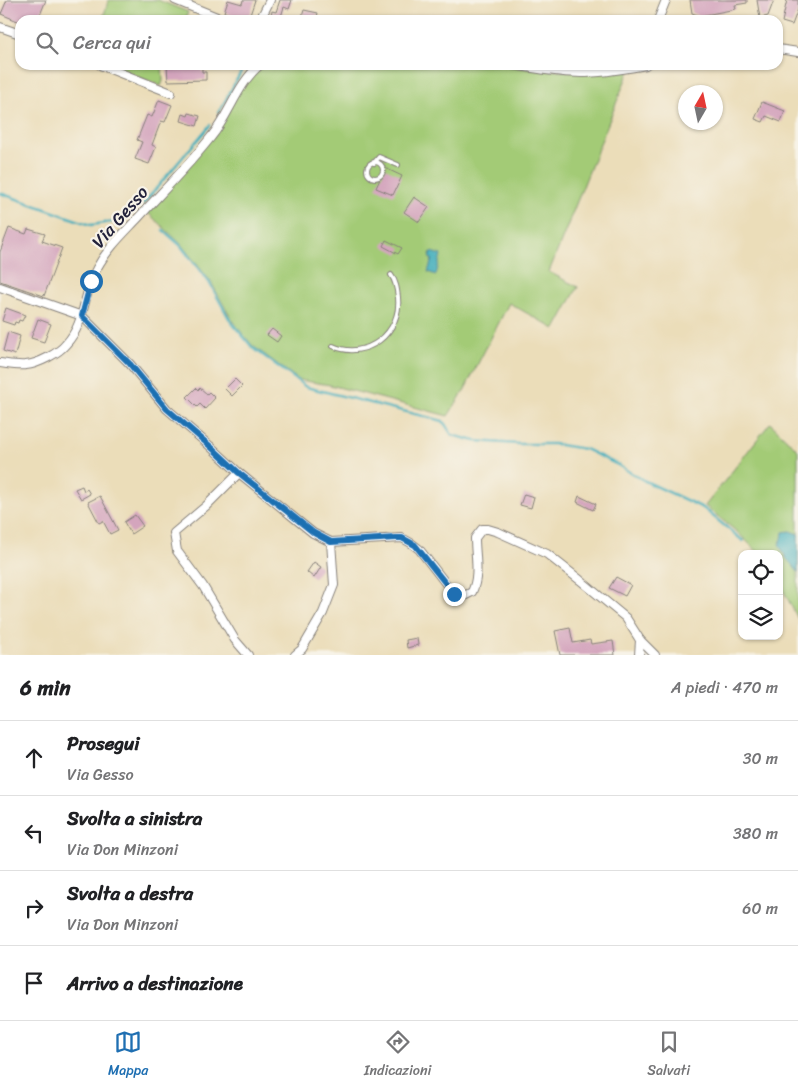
<!DOCTYPE html>
<html lang="it">
<meta charset="utf-8">
<style>
:root{--surface:#fff;--page:#f6f6f6;--text:#202124;--muted:#757577;--line:#e0e0e0;--accent:#1f6fb2}
body{margin:0;font-family:Sriracha,sans-serif;background:var(--page);color:var(--text)}
.controls{position:absolute;right:15px;bottom:15px;display:grid;overflow:hidden;border-radius:10px;box-shadow:0 1px 4px #0004}
.controls button{width:45px;height:45px;display:grid;place-items:center;padding:0;border:0;border-bottom:1px solid var(--line);background:var(--surface);color:var(--text);font:25px sans-serif}
.compass{position:absolute;left:678px;top:85px;width:45px;height:45px;border-radius:50%;background:var(--surface);box-shadow:0 1px 4px #0004;rotate:9deg}
.stop{position:absolute;width:15px;height:15px;margin:-11px;border:4px solid #1f6fb2;border-radius:50%;background:#fff}
.stop.end{background:#1f6fb2;border-color:#fff;box-shadow:0 1px 5px #0008}
.list{margin:0;padding:0;list-style:none}
h2{display:flex;justify-content:space-between;align-items:center;height:65px;margin:0;padding:0 20px;font-size:21px}
h2 small{font-size:16px;font-weight:400;color:var(--muted)}
.list li{display:grid;grid-template-columns:32px 1fr auto;gap:15px;align-items:center;box-sizing:border-box;height:75px;padding:0 20px;border-top:1px solid var(--line)}
.list b{display:block;font-size:19px;white-space:nowrap}
.list p{margin:0;font-size:16px;white-space:nowrap;color:var(--muted)}
.list em{font-size:16px;font-style:normal;color:var(--muted)}
.icon{flex:none;width:28px;height:28px;fill:none;stroke:currentColor;stroke-width:2;stroke-linecap:round;stroke-linejoin:round}
.map{position:relative;flex:none;width:798px;height:655px;overflow:hidden}
.search{position:absolute;background:var(--surface);box-shadow:0 1px 4px #0004;left:15px;right:15px;top:15px;height:55px;display:flex;align-items:center;gap:12px;box-sizing:border-box;padding:0 18px;border-radius:15px;color:var(--muted);font-size:19px}
.sheet{height:365px;background:var(--surface)}
nav{display:flex;justify-content:space-around;align-items:center;box-sizing:border-box;height:70px;border-top:1px solid var(--line);background:var(--surface);font-size:14px;color:var(--muted)}
nav a{display:grid;justify-items:center;gap:2px}
nav .on{color:var(--accent)}
.map>svg:first-child{display:block}
.green{fill:#a3cb76;stroke:#627658}
.water{fill:#3fadbb;stroke:#30687b}
.lines{fill:none;stroke-linecap:round;stroke-linejoin:round}
.stream{stroke:#3fadbb;stroke-width:2.5}
.building{fill:#d4a5bd}
.service-casing{stroke:#86807a;stroke-width:6}
.minor-casing{stroke:#86807a;stroke-width:10}
.service{stroke:#fff;stroke-width:4}
.minor{stroke:#fff;stroke-width:8}
.route{stroke:#1f6fb2;stroke-width:6}
.labels{text-anchor:middle;stroke-width:4.5;stroke-linejoin:round;paint-order:stroke}
.street-label{font-size:18px;fill:#22223b;stroke:#f7f3e8}
</style>
<div class="map">
<svg width="798" height="655" viewBox="0 0 798 655">
<rect width="100%" height="100%" fill="#f7f3e8"/>
<filter id="ink" filterUnits="userSpaceOnUse"><feTurbulence type="fractalNoise" baseFrequency=".02" numOctaves="2"/><feDisplacementMap in="SourceGraphic" scale="10" xChannelSelector="R" yChannelSelector="G"/><feConvolveMatrix kernelMatrix="1 2 1 2 8 2 1 2 1" color-interpolation-filters="sRGB"/></filter>
<filter id="wash" filterUnits="userSpaceOnUse"><feTurbulence type="fractalNoise" baseFrequency=".0096" numOctaves="4" result="noise"/><feDisplacementMap in="SourceGraphic" scale="20" xChannelSelector="R" yChannelSelector="G"/><feGaussianBlur stdDeviation="1.12" result="paint"/><feColorMatrix in="noise" values="0 0 0 0 0 0 0 0 0 0 0 0 0 0 0 0 0 1.4 0 .05"/><feComposite in="paint" operator="in"/></filter>
<g filter="url(#wash)">
<rect width="100%" height="100%" fill="#ebddb9"/>
<g class="green">
<path d="M109,0H158L188,12L185,20H102Z"/>
<path d="M109,65H162L163,81L161,86Z"/>
<path d="M260,65H501L558,71H629L549,272L578,287L555,329L509,303L464,391L448,416L361,393L330,385L299,380L253,346L233,322L211,282L180,243L145,210L223,120L243,77Z"/>
<path d="M770,423L798,450V619L779,582V554H760L736,531L705,506Z"/>
</g>
<g class="water">
<path d="M431,252L441,255L436,275L428,272L432,259L429,258Z"/>
<path d="M790,531L798,534V572L786,558L779,544L782,539L783,532Z"/>
</g>
<g class="lines">
<g class="stream">
<path d="M219,112L242,70"/>
<path d="M0,193L91,225L118,221L128,217"/>
<path d="M143,204L210,125"/>
<path d="M163,230L180,245L209,282L231,322L252,347L306,387L443,421L452,435L475,441L518,444H554L585,449L616,464L645,481L703,508L743,541"/>
</g>
</g>
<g id="blocks">
<g class="building">
<path d="M7,0H46L38,20H20V22L1,14Z"/>
<path d="M228,0L242,4L243,0H255L249,18L242,15L241,19L224,12Z"/>
<path d="M280,0H292L289,9L284,7L280,20H270L272,11L276,12Z"/>
<path d="M690,0H747V3L735,5L736,9L700,16L692,13Z"/>
<path d="M757,0H774L768,16L760,18Z"/>
<path d="M787,0H798V9L792,25L782,22Z"/>
<path d="M304,10L318,13L316,20H301Z"/>
<path d="M167,65H202V72H206V80L168,81Z"/>
<path d="M159,100L172,105L165,122L161,121L152,145L156,147L149,164L135,159L142,142L137,140L147,115L152,117Z"/>
<path d="M762,102L785,111L781,122L766,116L763,122L755,119Z"/>
<path d="M189,113L200,116L197,126L181,121L183,114L188,116Z"/>
<path d="M385,168L402,176L393,195L376,188Z"/>
<path d="M414,197L429,207L419,222L404,212Z"/>
<path d="M9,228L26,234L28,229L45,234L42,241L62,248L44,296L0,281V252Z"/>
<path d="M386,240L402,248L398,254L383,246Z"/>
<path d="M6,308L25,315L22,321L19,320L18,323L15,322L14,325L2,321Z"/>
<path d="M38,319L51,324L44,342L31,338Z"/>
<path d="M272,329L281,336L277,342L267,335Z"/>
<path d="M8,332L20,336L15,355L3,351Z"/>
<path d="M235,379L242,386L232,396L225,389Z"/>
<path d="M196,388L198,390L200,388L207,394L209,392L215,398L205,409L200,404L197,407L187,397Z"/>
<path d="M82,486L84,491L87,489L90,494L81,499L75,489Z"/>
<path d="M524,494L534,497L531,508L520,505Z"/>
<path d="M100,496L118,530L110,534L103,521L99,523L88,502Z"/>
<path d="M579,496L596,504L593,510L577,502Z"/>
<path d="M135,515L143,526L131,534L124,522Z"/>
<path d="M314,562L321,567L314,578L307,572Z"/>
<path d="M616,577L631,585L625,596L609,588Z"/>
<path d="M570,628L573,643L590,640L591,644L613,641L615,655H560L555,631Z"/>
<path d="M417,638L418,645L407,648L406,640Z"/>
</g>
</g>
</g>
<g filter="url(#ink)">
<use href="#blocks" fill-opacity="0" stroke="#86807a" stroke-width="1"/>
<g class="lines">
<defs>
<g id="service">
<circle cx="375" cy="170" r="8"/>
<path d="M374,163L379,157L398,165"/>
<path d="M333,346C366,361 402,333 398,297C397,289 396,281 391,275"/>
</g>
<g id="minor">
<path d="M175,0L224,20"/>
<path d="M260,20L270,0"/>
<path d="M658,20L666,0"/>
<path d="M0,27L20,34"/>
<path d="M778,49L798,52"/>
<path d="M100,65L171,93"/>
<path d="M512,65C534,68 558,73 581,73C603,73 624,69 646,65"/>
<path d="M0,287L82,316L130,364L167,409L210,446L239,473L313,533L331,542L402,538L411,543L419,549L454,594L464,596L472,592C480,575 475,556 475,538L482,529H488L498,532L547,554L580,580L626,618L640,640L639,655"/>
<path d="M0,363C8,364 18,366 26,365C38,364 59,353 66,344C86,323 83,292 97,268C107,249 123,234 138,218C163,191 189,165 211,137C230,114 237,84 260,65"/>
<path d="M239,473L206,506L174,533L177,551L203,586L235,640L248,655"/>
<path d="M640,640L655,655"/>
<path d="M295,655L302,649L323,613L334,585L331,542"/>
</g>
</defs>
<use href="#service" class="service-casing"/>
<use href="#minor" class="minor-casing"/>
<use href="#service" class="service"/>
<use href="#minor" class="minor"/>
</g>
</g>
<g class="lines" filter="url(#ink)">
<path class="route" d="M91,281L82,316L130,364L167,409L210,446L239,473L314,533L331,542L396,538H402L415,545L454,594"/>
</g>
<g class="labels">
<g class="street-label">
<text transform="translate(120 217) rotate(-49)" y="6">Via Gesso</text>
</g>
</g>
</svg>
<div class="controls">
<button><svg class="icon" aria-label="locate" viewBox="0 0 24 24"><circle cx="12" cy="12" r="6"/><path d="M12 2v4M12 18v4M2 12h4M18 12h4"/></svg></button>
<button><svg class="icon" aria-label="layers" viewBox="0 0 24 24"><path d="M12 4l9 5-9 5-9-5zM3 14l9 5 9-5"/></svg></button>
</div>
<svg class="compass" viewBox="-18 -18 36 36"><path d="M0-13l5 13h-10z" fill="#e53935"/><path d="M0 13l5-13h-10z" fill="#757577"/></svg>
<div class="stop" style="left:91px;top:281px"></div>
<div class="stop end" style="left:454px;top:594px"></div>
<div class="search"><svg class="icon" aria-label="search" viewBox="0 0 24 24"><circle cx="10" cy="10" r="6"/><path d="M15 15l6 6"/></svg>Cerca qui</div>
</div>
<section class="sheet">
<h2>6 min<small>A piedi · 470 m</small></h2>
<ul class="list">
<li><svg class="icon" aria-label="ahead" viewBox="0 0 24 24"><path d="M12 20V5M6 11l6-6 6 6"/></svg><div><b>Prosegui</b><p>Via Gesso</p></div><em>30 m</em></li>
<li><svg class="icon" aria-label="left" viewBox="0 0 24 24"><path d="M17 20v-9H6M10 6l-5 5 5 5"/></svg><div><b>Svolta a sinistra</b><p>Via Don Minzoni</p></div><em>380 m</em></li>
<li><svg class="icon" aria-label="right" viewBox="0 0 24 24"><path d="M7 20v-9h11M14 6l5 5-5 5"/></svg><div><b>Svolta a destra</b><p>Via Don Minzoni</p></div><em>60 m</em></li>
<li><svg class="icon" aria-label="arrive" viewBox="0 0 24 24"><path d="M6 21V4h12l-3 4 3 4H6"/></svg><div><b>Arrivo a destinazione</b></div></li>
</ul>
</section>
<nav>
<a class="on"><svg class="icon" aria-label="map" viewBox="0 0 24 24"><path d="M3 6l6-2 6 2 6-2v14l-6 2-6-2-6 2zM9 4v14M15 6v14"/></svg>Mappa</a>
<a><svg class="icon" aria-label="directions" viewBox="0 0 24 24"><path d="M12 3l9 9-9 9-9-9zM9 14v-3h6M13 9l2 2-2 2"/></svg>Indicazioni</a>
<a><svg class="icon" aria-label="saved" viewBox="0 0 24 24"><path d="M7 4h10v16l-5-4-5 4z"/></svg>Salvati</a>
</nav>
